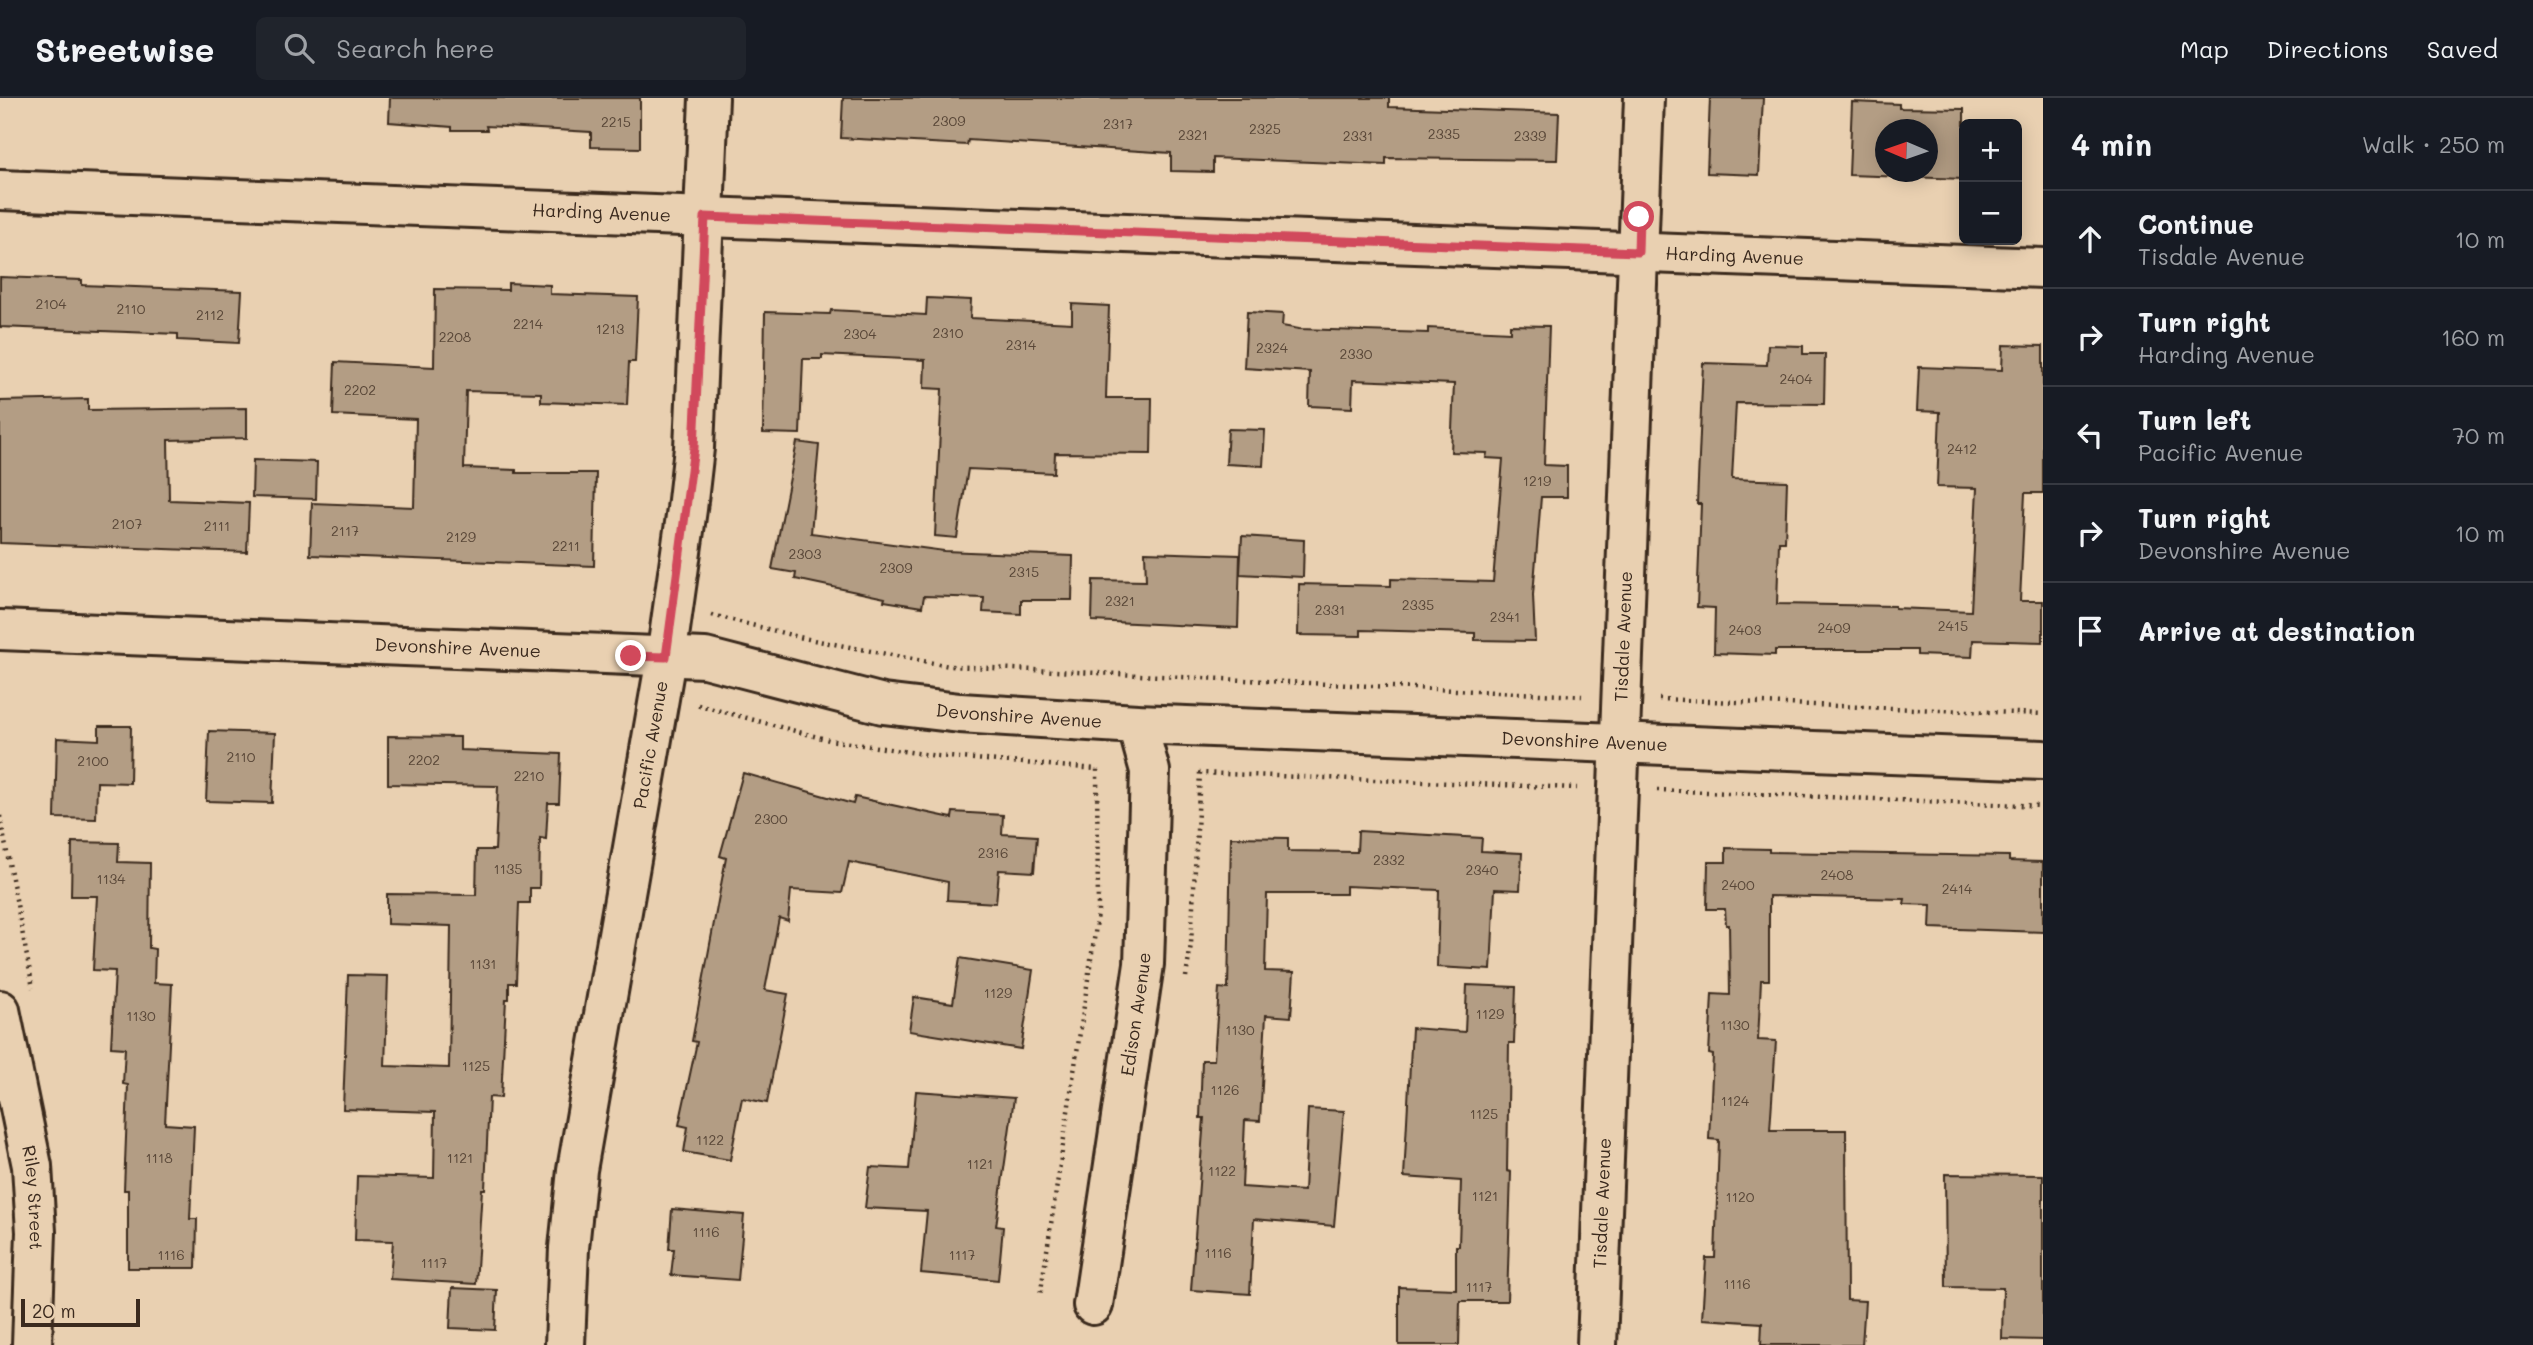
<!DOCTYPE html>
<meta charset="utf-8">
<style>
:root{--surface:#171b24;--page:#20242c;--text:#f1f3f6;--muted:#9ea1a6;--line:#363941}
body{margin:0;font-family:Mali,sans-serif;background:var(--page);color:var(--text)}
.controls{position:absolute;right:21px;top:21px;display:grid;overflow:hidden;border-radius:10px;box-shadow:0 4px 18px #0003}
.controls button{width:63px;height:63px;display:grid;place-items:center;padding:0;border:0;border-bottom:2px solid var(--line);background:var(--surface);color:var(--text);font:35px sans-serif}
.compass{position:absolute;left:1875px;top:21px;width:63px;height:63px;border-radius:50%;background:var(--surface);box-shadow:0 4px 18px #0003;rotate:272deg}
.scale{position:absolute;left:21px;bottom:18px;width:119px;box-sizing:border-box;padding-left:7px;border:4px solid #3b2a1e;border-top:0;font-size:19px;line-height:24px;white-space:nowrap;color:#3b2a1e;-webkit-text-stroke:5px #e9d0b1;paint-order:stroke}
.stop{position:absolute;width:21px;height:21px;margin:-16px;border:5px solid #d1495b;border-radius:50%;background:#fff}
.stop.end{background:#d1495b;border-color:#fff;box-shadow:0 2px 7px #0008}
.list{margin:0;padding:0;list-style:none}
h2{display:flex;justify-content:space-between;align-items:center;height:91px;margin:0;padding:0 28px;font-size:30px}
h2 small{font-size:23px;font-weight:400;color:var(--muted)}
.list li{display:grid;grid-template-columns:46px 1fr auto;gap:21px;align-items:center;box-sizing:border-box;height:98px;padding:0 28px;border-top:2px solid var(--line)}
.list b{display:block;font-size:26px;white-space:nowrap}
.list p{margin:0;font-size:23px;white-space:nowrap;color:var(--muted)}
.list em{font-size:23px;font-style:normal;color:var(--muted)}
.icon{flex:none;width:38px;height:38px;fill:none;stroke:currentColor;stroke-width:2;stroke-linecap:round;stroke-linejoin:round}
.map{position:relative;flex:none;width:2043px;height:1247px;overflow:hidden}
header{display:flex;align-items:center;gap:42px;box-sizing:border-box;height:98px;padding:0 35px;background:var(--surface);border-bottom:2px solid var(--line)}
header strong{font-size:33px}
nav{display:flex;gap:38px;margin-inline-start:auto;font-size:24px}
.search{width:490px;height:63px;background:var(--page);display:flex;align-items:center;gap:18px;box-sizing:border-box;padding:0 24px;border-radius:10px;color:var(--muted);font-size:26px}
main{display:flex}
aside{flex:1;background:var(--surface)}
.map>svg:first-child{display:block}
.building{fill:#b39d84;stroke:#3b2a1e;stroke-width:2;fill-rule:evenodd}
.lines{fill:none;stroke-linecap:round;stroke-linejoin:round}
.minor-casing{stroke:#3b2a1e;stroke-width:44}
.path{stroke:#3b2a1e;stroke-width:4.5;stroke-dasharray:2 5;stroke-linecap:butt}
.minor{stroke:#e9d0b1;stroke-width:38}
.route{stroke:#d1495b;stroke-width:9}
.labels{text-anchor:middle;stroke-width:5;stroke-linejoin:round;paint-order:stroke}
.number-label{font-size:14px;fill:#594738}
.street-label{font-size:18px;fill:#3b2a1e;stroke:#e9d0b1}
</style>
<header>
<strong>Streetwise</strong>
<div class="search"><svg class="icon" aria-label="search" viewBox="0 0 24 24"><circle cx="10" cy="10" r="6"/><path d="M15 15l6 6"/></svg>Search here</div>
<nav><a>Map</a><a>Directions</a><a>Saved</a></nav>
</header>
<main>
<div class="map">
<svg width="2043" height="1247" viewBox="0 0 2043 1247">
<rect width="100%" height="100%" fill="#e9d0b1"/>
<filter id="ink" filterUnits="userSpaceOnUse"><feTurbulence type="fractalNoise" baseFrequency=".0143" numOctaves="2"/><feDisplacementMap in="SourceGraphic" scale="14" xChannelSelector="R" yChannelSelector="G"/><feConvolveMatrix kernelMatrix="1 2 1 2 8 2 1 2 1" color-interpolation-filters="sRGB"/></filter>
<g filter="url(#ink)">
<g class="building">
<path d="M390,0H640V50L591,49V34L486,28L487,32H452V29L389,24Z"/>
<path d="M843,0H1389V9L1559,15L1557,62L1386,60V67L1213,60V74L1171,73V55L968,42L967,47L841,40Z"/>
<path d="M1710,0H1763L1759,77L1707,75Z"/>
<path d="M1852,4L1899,6V10L1964,11V81L1849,77ZM1886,32H1928V74H1886Z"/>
<path d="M0,179L82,182V187L242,193L239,245L178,242V236L0,229Z"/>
<path d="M508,185L550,187V196L638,199L635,264H629L627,307L541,304V295L466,293L464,370L516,372V375H596L594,468L310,457L312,405L414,409L416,321L333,317L335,264L434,269L435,191L508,192Z"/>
<path d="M927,200L971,202L970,220L1072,225V206L1109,208L1106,300H1152L1151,356L1055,355L1054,375L968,371L957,440L935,438L942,291L924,290L925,262L822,257V261H803L800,336L763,335L765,214L830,216L831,212L926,217Z"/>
<path d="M1247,214L1283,216L1282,228L1299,231L1428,235V230L1510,234V227L1549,228L1544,367L1567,368V399H1541L1533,497L1535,543L1475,542V535L1361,532V538L1298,537L1299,486L1391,488V481L1493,484L1503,361L1486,360L1487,355L1451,354L1454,286L1353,282L1352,310L1309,308L1310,274L1244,270Z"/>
<path d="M1768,247L1803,248V256H1825L1824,306L1736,305L1732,381L1787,383L1785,444H1779L1777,506L1895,508V510L1971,513L1977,390L1937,389L1940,314L1917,313L1919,269L2002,272L2003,247L2043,248V395H2025L2020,503H2043V544L1973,542L1972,559L1917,557V552H1775V557L1714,555L1715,510L1697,509L1701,406H1697L1703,265L1767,267Z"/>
<path d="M88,301V312L247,310V340L168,342L169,402L249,405L247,454L0,445V303Z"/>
<path d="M1228,331L1265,332L1263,368L1226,366Z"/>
<path d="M797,344L819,347L811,435L944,453L1073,458L1072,502H1021V516L983,514L984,500L924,498L922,509L884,503L885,500L795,481L796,475L772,471Z"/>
<path d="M253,362L317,364L316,401L252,399Z"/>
<path d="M1242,438L1304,442L1303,479L1240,476Z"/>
<path d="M1145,454L1240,457L1238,530L1092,523L1093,482L1146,483Z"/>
<path d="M99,628H131L130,685L97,684L96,721L55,720L57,640L99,642Z"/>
<path d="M209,633L275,635L272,705L206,703Z"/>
<path d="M388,638L460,639V652L561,656L559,705H548L546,741L540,740L539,790H530V805H519L516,885H509V901H506L501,1000L489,999L485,1091H482L476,1186L390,1181L393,1143L355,1142L357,1078L434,1080L435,1014L343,1011L348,877L388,878L385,968L449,970L451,828L387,826V796L476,797L477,752H495L498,688L388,686Z"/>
<path d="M743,675L853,706L855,699L952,720L953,714L1003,717L1002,736L1037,738L1034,774L999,772L996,805L947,802L948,784L849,764L842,795L791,792L788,823L779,820L765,892L788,896L767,1005L742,1000L730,1062L684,1054L688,1029L679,1027L697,944L692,943L726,760L720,758Z"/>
<path d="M1358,733L1482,740L1481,753L1522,755L1520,792L1495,791L1491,872L1437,869L1439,792L1346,788V796H1267L1265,873L1294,874L1291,919L1266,917L1260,1023L1245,1022L1242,1089L1304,1093L1308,1011L1344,1013L1334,1128L1254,1121L1250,1196L1191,1192L1204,1020H1200L1202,962H1214L1219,890L1228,891L1231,739L1288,740V753L1357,754Z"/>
<path d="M72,744L119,745L118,764L150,765L149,850L155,851L154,885L172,886L165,1026L194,1028L190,1121H197L196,1170H128V1092H124L128,987L123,986L125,950L111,949L115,873L93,872L97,798H71Z"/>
<path d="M1726,750L1769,751V754L2009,758V763L2043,764V834L1930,830L1931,807L1904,806L1905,801L1769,798V882H1761L1758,942L1776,943L1770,1032H1846L1847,1202L1865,1203L1862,1247H1761L1762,1225L1702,1221L1706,1160H1715L1719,1042L1709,1041L1713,957L1709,956L1712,896L1730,897L1729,827H1726L1725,811H1707L1708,764H1726Z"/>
<path d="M960,860L1033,872L1021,951L909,933L914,899L953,905Z"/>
<path d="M1467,887L1516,889L1514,945H1509L1507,1073L1511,1074L1507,1203H1460L1459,1247H1399V1189L1456,1191V1148H1459L1461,1083L1404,1079L1412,930L1465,934Z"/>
<path d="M916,993L1014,1000L996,1128L1003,1129L998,1182L921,1175L927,1113L865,1110L870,1069L909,1071Z"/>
<path d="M1945,1076L2043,1077V1242L2002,1241L2003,1190L1946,1189Z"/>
<path d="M672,1111L744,1117L738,1182L671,1177L674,1151H669Z"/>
<path d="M452,1190L497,1192L495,1232L450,1230Z"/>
</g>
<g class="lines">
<defs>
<g id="minor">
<path id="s1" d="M0,92L2043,170"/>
<path id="s2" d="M0,532L705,560L883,606L960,615L1137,626L2043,662"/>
<path id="s3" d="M0,912L32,1068L36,1134L32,1247"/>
<path id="s4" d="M1093,1207L1144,866L1150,673L1137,626"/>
<path id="s5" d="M565,1247L569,1150L577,1072L666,560L687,411L694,350L709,0"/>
<path id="s6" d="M1597,1247L1644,0"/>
</g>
</defs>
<use href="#minor" class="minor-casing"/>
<g class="path">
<path d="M712,517L803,540L949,568L1582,598"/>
<path d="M1659,601L2043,616"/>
<path d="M698,607L829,642L937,658L1097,671L1098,815L1040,1199"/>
<path d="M1657,692L2043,708"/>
<path d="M0,718L33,890"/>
<path d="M1186,879L1191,846L1200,675L1577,690"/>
</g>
<use href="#minor" class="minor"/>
</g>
</g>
<g class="lines" filter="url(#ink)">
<path class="route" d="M631,558L666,559L694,350L705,119L1638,154L1639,119"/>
</g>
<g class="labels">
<g class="number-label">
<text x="949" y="28">2309</text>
<text x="616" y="29">2215</text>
<text x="1118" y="31">2317</text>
<text x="1265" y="36">2325</text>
<text x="1444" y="41">2335</text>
<text x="1193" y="42">2321</text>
<text x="1358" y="43">2331</text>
<text x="1530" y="43">2339</text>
<text x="51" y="211">2104</text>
<text x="131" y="216">2110</text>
<text x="210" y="222">2112</text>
<text x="528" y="231">2214</text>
<text x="610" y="236">1213</text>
<text x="948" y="240">2310</text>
<text x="860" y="241">2304</text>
<text x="455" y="244">2208</text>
<text x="1021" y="252">2314</text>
<text x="1272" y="255">2324</text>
<text x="1356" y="261">2330</text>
<text x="1796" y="286">2404</text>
<text x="360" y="297">2202</text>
<text x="1962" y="356">2412</text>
<text x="1537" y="388">1219</text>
<text x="127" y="431">2107</text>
<text x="217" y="433">2111</text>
<text x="345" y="438">2117</text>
<text x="461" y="444">2129</text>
<text x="566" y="453">2211</text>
<text x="805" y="461">2303</text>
<text x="896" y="475">2309</text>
<text x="1024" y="479">2315</text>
<text x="1120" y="508">2321</text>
<text x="1418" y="512">2335</text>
<text x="1330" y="517">2331</text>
<text x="1505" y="524">2341</text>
<text x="1953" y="533">2415</text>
<text x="1834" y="535">2409</text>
<text x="1745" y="537">2403</text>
<text x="241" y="664">2110</text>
<text x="424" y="667">2202</text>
<text x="93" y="668">2100</text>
<text x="529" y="683">2210</text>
<text x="771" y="726">2300</text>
<text x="993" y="760">2316</text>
<text x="1389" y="767">2332</text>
<text x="508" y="776">1135</text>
<text x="1482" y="777">2340</text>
<text x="1837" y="782">2408</text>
<text x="111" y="786">1134</text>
<text x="1738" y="792">2400</text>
<text x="1957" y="796">2414</text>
<text x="483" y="871">1131</text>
<text x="998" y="900">1129</text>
<text x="1490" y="921">1129</text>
<text x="141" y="923">1130</text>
<text x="1735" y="932">1130</text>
<text x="1240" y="937">1130</text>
<text x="476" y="973">1125</text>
<text x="1225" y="997">1126</text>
<text x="1735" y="1008">1124</text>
<text x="1484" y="1021">1125</text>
<text x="710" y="1047">1122</text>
<text x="159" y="1065">1118</text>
<text x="460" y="1065">1121</text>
<text x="980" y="1071">1121</text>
<text x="1222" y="1078">1122</text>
<text x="1485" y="1103">1121</text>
<text x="1740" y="1104">1120</text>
<text x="706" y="1139">1116</text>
<text x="1218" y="1160">1116</text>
<text x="171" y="1162">1116</text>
<text x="962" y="1162">1117</text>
<text x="434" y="1170">1117</text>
<text x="1737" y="1191">1116</text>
<text x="1479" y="1194">1117</text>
</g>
<g class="street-label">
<text dy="6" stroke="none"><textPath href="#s1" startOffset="602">Harding Avenue</textPath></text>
<text dy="6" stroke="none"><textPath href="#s1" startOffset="1736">Harding Avenue</textPath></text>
<text dy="6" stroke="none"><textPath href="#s6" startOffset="709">Tisdale Avenue</textPath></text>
<text dy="6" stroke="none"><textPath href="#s2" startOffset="458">Devonshire Avenue</textPath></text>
<text dy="6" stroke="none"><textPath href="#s2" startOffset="1026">Devonshire Avenue</textPath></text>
<text dy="6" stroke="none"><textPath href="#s2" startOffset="1592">Devonshire Avenue</textPath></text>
<text dy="6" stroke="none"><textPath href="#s5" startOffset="607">Pacific Avenue</textPath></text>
<text dy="6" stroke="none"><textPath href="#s4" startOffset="294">Edison Avenue</textPath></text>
<text dy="6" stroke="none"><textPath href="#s3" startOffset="191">Riley Street</textPath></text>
<text dy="6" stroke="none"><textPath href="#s6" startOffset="142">Tisdale Avenue</textPath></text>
</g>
</g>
</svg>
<div class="controls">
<button>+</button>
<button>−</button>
</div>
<svg class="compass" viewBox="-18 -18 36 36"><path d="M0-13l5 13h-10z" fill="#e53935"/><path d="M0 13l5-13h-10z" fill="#9ea1a6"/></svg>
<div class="scale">20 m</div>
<div class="stop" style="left:1639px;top:119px"></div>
<div class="stop end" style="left:631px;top:558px"></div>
</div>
<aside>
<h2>4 min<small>Walk · 250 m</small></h2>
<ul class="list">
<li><svg class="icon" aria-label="ahead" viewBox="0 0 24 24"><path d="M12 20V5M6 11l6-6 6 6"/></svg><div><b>Continue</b><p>Tisdale Avenue</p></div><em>10 m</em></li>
<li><svg class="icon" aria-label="right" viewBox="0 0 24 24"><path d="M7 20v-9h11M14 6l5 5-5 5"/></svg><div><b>Turn right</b><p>Harding Avenue</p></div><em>160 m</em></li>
<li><svg class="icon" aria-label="left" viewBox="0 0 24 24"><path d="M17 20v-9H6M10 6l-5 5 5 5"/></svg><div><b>Turn left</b><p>Pacific Avenue</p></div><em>70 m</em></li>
<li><svg class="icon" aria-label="right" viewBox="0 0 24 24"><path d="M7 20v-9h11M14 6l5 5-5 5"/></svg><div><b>Turn right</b><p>Devonshire Avenue</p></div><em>10 m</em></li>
<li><svg class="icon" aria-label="arrive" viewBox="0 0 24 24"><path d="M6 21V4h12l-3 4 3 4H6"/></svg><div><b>Arrive at destination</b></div></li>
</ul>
</aside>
</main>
